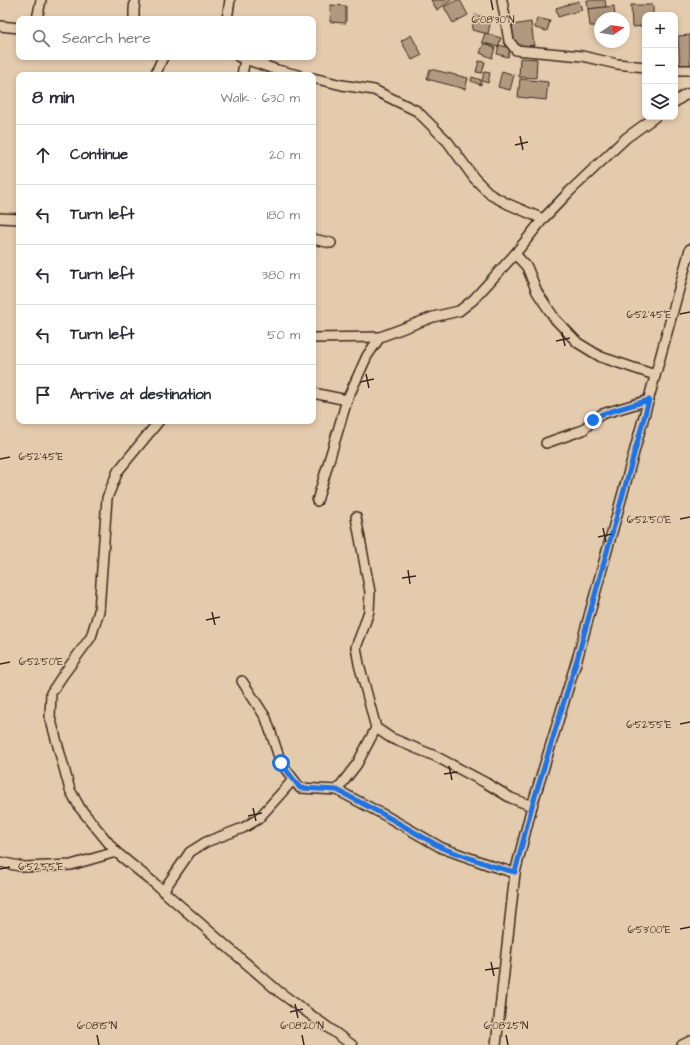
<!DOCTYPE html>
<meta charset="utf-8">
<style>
:root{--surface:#fff;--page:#f2f2f3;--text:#2b2b33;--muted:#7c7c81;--line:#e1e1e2}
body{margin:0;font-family:"Architects Daughter",sans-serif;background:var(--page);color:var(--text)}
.controls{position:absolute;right:12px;top:12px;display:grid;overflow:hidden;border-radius:8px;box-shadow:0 2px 6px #0003}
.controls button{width:36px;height:36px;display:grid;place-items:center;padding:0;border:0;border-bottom:1px solid var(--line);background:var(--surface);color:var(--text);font:20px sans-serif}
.compass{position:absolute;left:594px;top:12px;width:36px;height:36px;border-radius:50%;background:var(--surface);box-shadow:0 2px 6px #0003;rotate:78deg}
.stop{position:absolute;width:12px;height:12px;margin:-9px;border:3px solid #1a73e8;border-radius:50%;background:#fff}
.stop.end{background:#1a73e8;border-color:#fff;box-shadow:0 1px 4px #0008}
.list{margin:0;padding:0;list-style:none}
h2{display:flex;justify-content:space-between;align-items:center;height:52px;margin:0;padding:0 16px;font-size:17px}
h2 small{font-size:13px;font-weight:400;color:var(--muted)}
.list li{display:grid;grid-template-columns:26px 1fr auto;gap:12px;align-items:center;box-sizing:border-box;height:60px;padding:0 16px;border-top:1px solid var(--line)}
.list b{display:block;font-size:15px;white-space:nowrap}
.list em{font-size:13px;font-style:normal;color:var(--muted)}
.icon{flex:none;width:22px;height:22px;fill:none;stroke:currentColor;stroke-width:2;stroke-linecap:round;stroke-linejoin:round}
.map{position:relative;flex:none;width:690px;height:1045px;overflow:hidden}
.search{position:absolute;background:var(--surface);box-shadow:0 2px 6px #0003;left:16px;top:16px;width:300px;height:44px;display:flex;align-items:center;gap:10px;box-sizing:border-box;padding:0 14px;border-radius:8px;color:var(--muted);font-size:15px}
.panel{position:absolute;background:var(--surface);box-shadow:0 2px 6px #0003;left:16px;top:72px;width:300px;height:352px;border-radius:8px}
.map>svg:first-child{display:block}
.building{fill:#b19980;stroke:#3b2a1e}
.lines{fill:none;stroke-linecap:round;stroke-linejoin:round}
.minor-casing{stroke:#3b2a1e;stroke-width:12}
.minor{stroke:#e5cbad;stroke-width:9}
.route{stroke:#1a73e8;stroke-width:5}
.ticks{fill:none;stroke:#3b2a1e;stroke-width:1.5}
.ticks-label{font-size:10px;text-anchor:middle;fill:#3b2a1e;stroke:#e5cbad;stroke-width:3;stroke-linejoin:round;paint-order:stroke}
</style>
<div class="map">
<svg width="690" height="1045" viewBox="0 0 690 1045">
<rect width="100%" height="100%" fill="#e5cbad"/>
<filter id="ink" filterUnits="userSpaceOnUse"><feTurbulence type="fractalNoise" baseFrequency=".025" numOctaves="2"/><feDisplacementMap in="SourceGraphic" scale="8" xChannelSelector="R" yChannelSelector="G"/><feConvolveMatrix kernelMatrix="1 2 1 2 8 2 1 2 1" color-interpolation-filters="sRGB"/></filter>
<g filter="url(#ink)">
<g class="building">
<path d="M431,0H452L437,10Z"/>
<path d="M457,0H460L468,15L453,23L444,7Z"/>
<path d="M587,0H605L606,7L588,9Z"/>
<path d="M579,1L582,10L558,17L556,8Z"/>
<path d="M331,5L346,6V23L330,22Z"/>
<path d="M631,5H653V15H645V26L632,27Z"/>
<path d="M614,6L615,18H600V26H590L588,9Z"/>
<path d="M475,15L491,19L488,34L472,30Z"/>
<path d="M537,18L550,21L547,31L535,28Z"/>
<path d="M531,22L534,45L515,47L512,25Z"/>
<path d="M485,33L501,38L498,47L484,43L482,42Z"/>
<path d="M411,35L422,55L412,60L401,41Z"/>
<path d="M690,35V66L680,67L678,36Z"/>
<path d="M484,43L495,48L492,58L480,53Z"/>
<path d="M499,45L510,48L508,57L497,54Z"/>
<path d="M520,58L537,59L536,78L519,77Z"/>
<path d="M479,61L485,62L482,73L476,72Z"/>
<path d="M430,69L468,78L465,89L427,79Z"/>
<path d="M502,71L514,75L510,90L498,87Z"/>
<path d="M484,72L490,73L488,83L482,81Z"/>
<path d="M472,77L481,80V85L471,81Z"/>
<path d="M520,79L548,82L546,100L518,97Z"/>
</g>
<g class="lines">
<defs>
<g id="minor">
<path d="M502,0L509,41L516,50L582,56L617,64L645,67"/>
<path d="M37,19L41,0"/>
<path d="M134,19V10L135,0"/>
<path d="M227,19L230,0"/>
<path d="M0,26L19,28"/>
<path d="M239,57L277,70L298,75"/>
<path d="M675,70H690"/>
<path d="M155,75L163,57"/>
<path d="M242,75L245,59"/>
<path d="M313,78L342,85L374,90L417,111L448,142L474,178L491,195L508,204L543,219"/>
<path d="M675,102L685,95L690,93"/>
<path d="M0,218L19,219"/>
<path d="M313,239L331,243"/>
<path d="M515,254L527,267L537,292L555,319L578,343L601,357L655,375"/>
<path d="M313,338L380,337"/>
<path d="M313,393L347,400"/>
<path d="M159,421L118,471L107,498L99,611L91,637L63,675L51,693L50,717L70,790L80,808L116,852L154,883L278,991L352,1045"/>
<path d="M546,443L583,430L593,420L602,414L649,400"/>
<path d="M317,501L347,400L367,356L380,337L433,317L459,311L473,300L515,254L543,219L570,191L626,138L655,117"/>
<path d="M242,681L266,718L281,763L300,788L337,790L386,816L442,848L492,866L515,873"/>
<path d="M376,728L391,738L435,756L486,783L511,798L532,806"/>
<path d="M337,790L357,764L376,728L359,664L356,647L363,629L369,611L370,592L356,517"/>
<path d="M0,862L24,867L71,865L116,852"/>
<path d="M163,891L190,852L206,842L243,828L258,819L293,780"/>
<path d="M496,1045L515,873L532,806L578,656L690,249"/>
<path d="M682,1045L690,1041"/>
</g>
</defs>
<use href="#minor" class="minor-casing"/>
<use href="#minor" class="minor"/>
</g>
</g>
<g class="lines" filter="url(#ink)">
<path class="route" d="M281,763L300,788L337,790L386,816L442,848L492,866L515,872L532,806L578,656L649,400L602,414L593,420"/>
</g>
<path class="ticks" d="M491,0L493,10M520,136L523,150M515,145L528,142M680,314L690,312M562,332L565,346M556,341L570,338M366,374L369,388M360,382L374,379M0,459L10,457M680,519L690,517M603,528L606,542M598,537L612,534M408,570L410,584M402,578L416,576M212,612L215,625M206,620L220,617M0,664L10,662M680,724L690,722M449,766L452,780M444,774L457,772M253,808L256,821M248,816L262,813M0,869L10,867M680,929L690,927M491,962L494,976M485,970L499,968M295,1004L298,1018M290,1012L303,1009M97,1035L99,1045M302,1035L304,1045M506,1035L508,1045"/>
<g class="ticks-label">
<text x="493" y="23">6°08'30"N</text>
<text x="649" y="318">6°52'45"E</text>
<text x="41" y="460">6°52'45"E</text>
<text x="649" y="523">6°52'50"E</text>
<text x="41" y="665">6°52'50"E</text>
<text x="649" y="728">6°52'55"E</text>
<text x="41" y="870">6°52'55"E</text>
<text x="649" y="933">6°53'00"E</text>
<text x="97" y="1029">6°08'15"N</text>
<text x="302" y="1029">6°08'20"N</text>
<text x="506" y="1029">6°08'25"N</text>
</g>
</svg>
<div class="controls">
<button>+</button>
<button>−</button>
<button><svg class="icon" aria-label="layers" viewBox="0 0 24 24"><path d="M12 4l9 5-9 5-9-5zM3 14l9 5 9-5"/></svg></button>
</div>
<svg class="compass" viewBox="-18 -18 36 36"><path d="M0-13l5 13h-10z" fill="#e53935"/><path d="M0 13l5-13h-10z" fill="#7c7c81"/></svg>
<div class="stop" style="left:281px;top:763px"></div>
<div class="stop end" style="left:593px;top:420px"></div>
<div class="search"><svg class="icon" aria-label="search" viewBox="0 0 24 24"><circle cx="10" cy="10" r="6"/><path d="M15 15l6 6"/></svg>Search here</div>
<section class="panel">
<h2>8 min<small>Walk · 630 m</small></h2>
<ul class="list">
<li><svg class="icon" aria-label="ahead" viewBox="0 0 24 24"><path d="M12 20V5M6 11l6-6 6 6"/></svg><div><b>Continue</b></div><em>20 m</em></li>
<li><svg class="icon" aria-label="left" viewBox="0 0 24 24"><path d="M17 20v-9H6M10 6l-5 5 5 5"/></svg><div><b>Turn left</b></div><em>180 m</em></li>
<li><svg class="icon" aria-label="left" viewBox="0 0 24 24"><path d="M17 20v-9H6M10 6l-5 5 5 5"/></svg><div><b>Turn left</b></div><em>380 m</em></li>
<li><svg class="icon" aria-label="left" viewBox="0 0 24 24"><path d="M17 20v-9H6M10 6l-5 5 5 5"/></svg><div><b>Turn left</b></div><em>50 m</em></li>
<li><svg class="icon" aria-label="arrive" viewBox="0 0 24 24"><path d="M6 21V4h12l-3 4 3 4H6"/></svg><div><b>Arrive at destination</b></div></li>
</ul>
</section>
</div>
